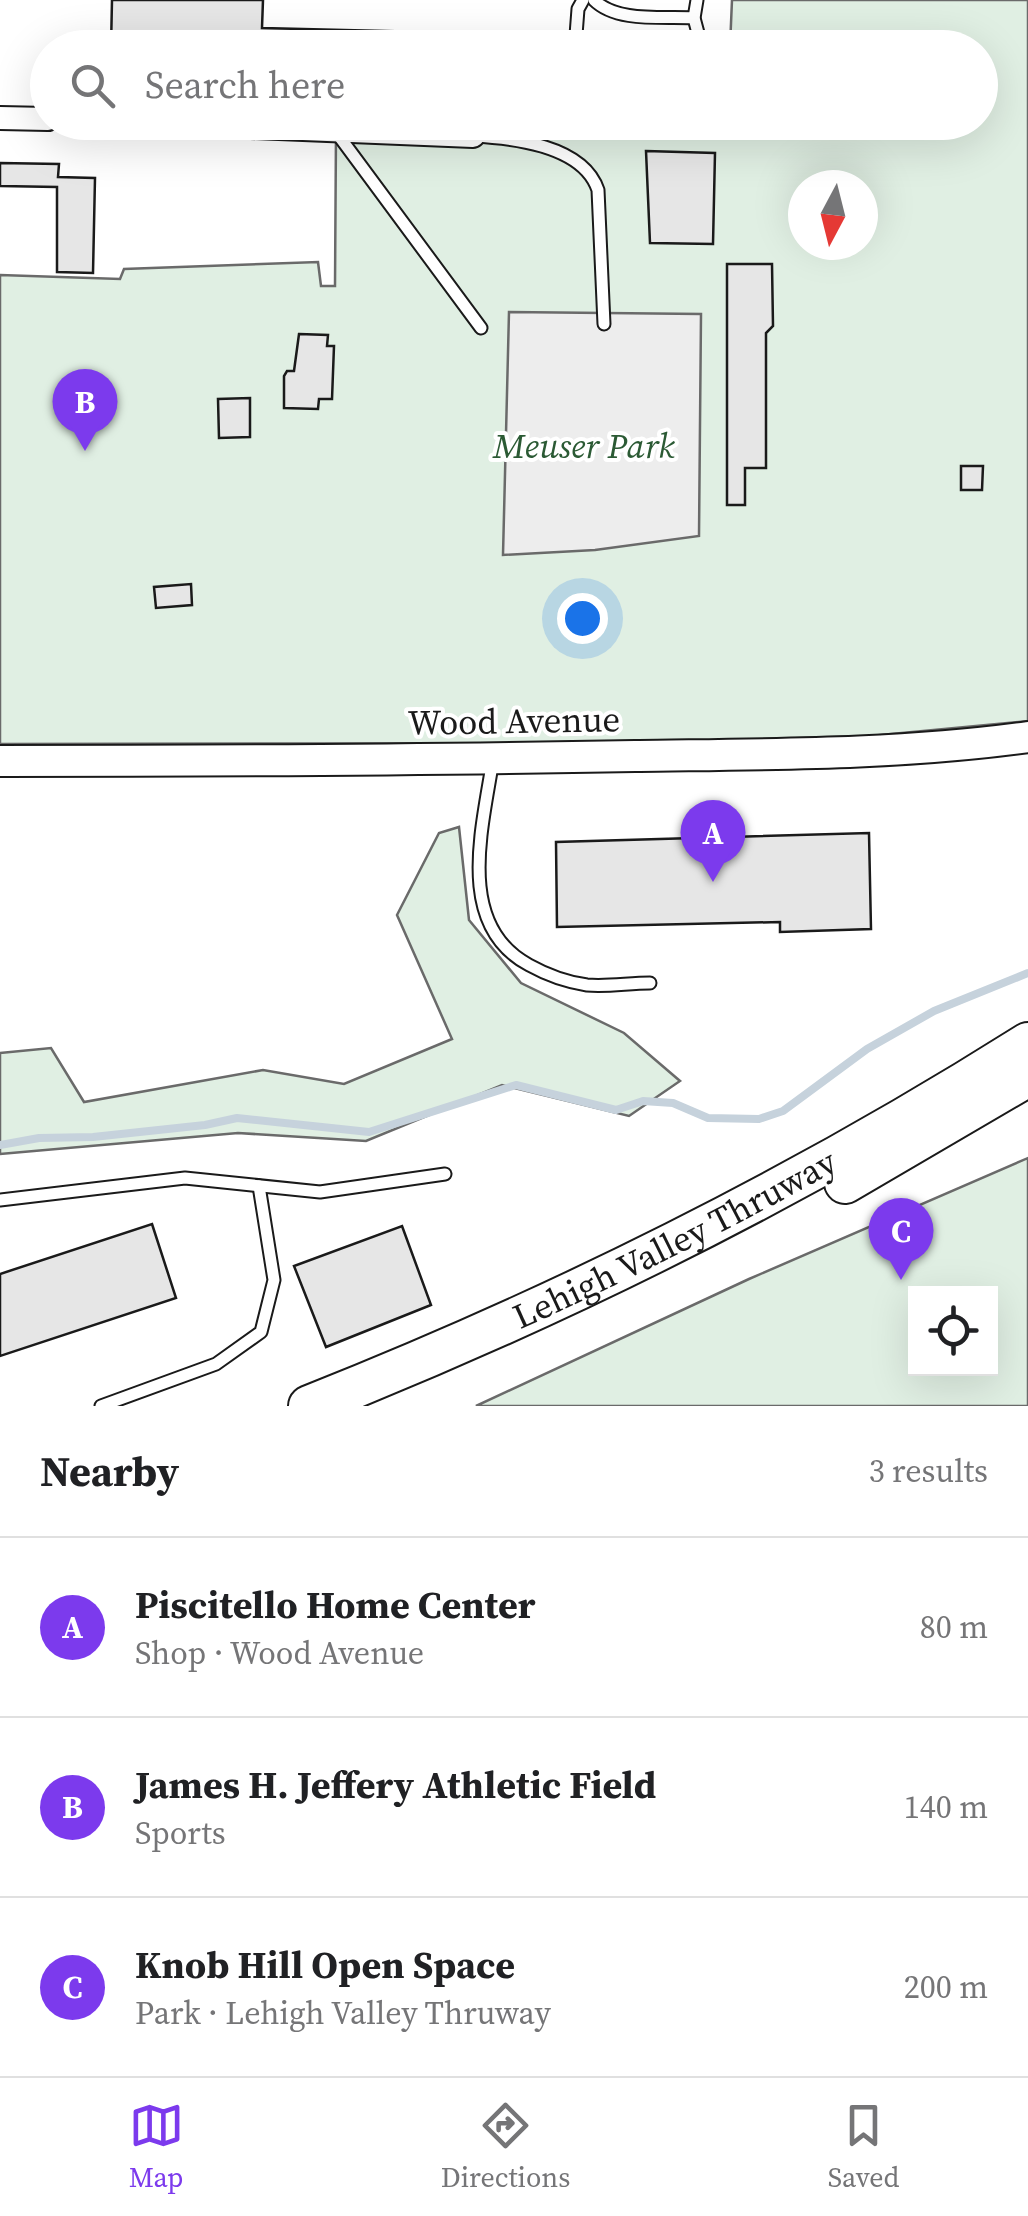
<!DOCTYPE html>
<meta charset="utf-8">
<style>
:root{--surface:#fff;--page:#f6f6f6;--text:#202124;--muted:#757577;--line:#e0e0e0;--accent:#7c3aed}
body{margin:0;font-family:"Source Serif 4",serif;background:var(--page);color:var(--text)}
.controls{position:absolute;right:30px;bottom:30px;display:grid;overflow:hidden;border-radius:0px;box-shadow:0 10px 40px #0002}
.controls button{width:90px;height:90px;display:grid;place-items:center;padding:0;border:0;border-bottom:2px solid var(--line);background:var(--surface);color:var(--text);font:50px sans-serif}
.compass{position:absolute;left:788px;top:170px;width:90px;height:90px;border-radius:50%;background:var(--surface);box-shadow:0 10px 40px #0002;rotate:187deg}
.you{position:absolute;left:582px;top:618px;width:35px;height:35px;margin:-25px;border:8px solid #fff;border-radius:50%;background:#1a73e8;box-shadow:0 0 0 15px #1a73e833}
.badge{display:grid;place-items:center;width:65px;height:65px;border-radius:50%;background:var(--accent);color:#fff;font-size:32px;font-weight:700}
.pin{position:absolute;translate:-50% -82px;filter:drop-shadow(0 2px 5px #0008)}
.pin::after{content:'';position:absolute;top:52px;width:35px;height:30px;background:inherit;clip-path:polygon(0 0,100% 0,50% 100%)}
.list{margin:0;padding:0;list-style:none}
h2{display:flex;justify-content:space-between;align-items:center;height:130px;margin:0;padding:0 40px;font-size:42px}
h2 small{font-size:32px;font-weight:400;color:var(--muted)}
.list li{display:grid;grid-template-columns:65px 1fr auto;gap:30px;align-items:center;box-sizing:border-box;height:180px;padding:0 40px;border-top:2px solid var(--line)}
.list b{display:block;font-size:38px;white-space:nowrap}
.list p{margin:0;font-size:32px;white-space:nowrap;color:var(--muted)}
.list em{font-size:32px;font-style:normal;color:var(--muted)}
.icon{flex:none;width:55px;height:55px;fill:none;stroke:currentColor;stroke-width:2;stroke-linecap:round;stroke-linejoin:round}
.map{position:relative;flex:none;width:1028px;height:1406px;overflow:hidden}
.search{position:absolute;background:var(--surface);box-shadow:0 10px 40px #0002;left:30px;right:30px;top:30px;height:110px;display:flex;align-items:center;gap:25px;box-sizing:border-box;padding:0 35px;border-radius:55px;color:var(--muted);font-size:38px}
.sheet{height:670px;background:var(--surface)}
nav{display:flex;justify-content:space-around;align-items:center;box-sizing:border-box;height:140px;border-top:2px solid var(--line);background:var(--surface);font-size:28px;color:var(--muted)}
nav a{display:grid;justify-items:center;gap:5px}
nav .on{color:var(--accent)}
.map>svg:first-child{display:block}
.green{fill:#e0efe3;stroke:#6a6a6a;stroke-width:2.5;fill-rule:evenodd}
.parking{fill:#ededed;stroke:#6a6a6a;stroke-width:2.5}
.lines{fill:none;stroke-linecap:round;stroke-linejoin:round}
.stream{stroke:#c6d2dc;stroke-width:8}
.building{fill:#e6e6e6;stroke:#1a1a1a;stroke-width:2.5}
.service-casing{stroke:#1a1a1a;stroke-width:15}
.minor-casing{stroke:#1a1a1a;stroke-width:26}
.secondary-casing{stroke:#1a1a1a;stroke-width:34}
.motorway-casing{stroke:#1a1a1a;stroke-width:44}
.service{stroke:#fff;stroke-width:11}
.minor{stroke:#fff;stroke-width:22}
.secondary{stroke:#fff;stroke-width:30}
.motorway{stroke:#fff;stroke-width:40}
.labels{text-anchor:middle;stroke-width:8;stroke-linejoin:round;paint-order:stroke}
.park-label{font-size:35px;font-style:italic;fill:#2b5a34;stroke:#fff}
.street-label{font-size:35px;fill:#1a1a1a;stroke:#fff}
</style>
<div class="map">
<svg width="1028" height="1406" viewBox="0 0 1028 1406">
<rect width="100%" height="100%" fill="#fff"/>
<g class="green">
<path d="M732,0H1028V721L870,736L641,743L0,744V275L120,279L124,269L318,262L321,286H335L336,132L725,138L727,123L980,122V48L730,47ZM803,185H863V245H803Z"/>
<path d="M459,827L469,920L521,983L624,1033L680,1081L629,1116L502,1085L366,1141L238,1133L0,1154V1053L51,1048L84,1102L263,1070L344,1084L452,1039L397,915L439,833Z"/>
<path d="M1028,1158V1406H476L749,1279ZM916,1294H990V1368H916Z"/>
</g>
<path class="parking" d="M509,312L701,314L699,536L595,550L503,555Z"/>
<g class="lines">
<path class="stream" d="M0,1145L39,1138L93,1137L205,1125L237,1118L369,1132L516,1085L616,1110L643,1101L673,1103L708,1118L759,1119L783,1111L867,1049L934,1011L1028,973"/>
</g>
<g class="building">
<path d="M112,0H263L262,28L425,32V48H111Z"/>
<path d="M646,151L715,153L713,244L650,243Z"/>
<path d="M0,163L59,164L58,177L95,178L93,273L57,272V187L0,186Z"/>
<path d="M727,264H772L773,326L766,333V468H745V505H727Z"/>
<path d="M299,334L328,335L327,346H334L332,399H319L318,409L284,408V376L287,371H294Z"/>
<path d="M250,398V437L219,438L218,399Z"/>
<path d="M961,466H983L982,490H961Z"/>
<path d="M191,584L192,605L156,608L154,587Z"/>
<path d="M869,833L871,929L780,932V922L557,927L556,842Z"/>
<path d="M152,1224L176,1298L0,1356V1274Z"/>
<path d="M402,1226L431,1305L326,1347L294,1266Z"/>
</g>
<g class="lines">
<defs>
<g id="service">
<path d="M594,0C617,23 664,16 694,18"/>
<path d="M697,0L694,18L702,48"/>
<path d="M575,48L578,9L583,0"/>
<path d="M336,132L481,328"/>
<path d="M473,136C513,138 583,145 598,190L604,324"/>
<path d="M493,759C483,826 454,925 529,965C547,975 566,982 587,985C607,987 629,983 650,983"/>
<path d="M0,1200L185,1178L320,1192L445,1174"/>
<path d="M101,1406L216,1364L261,1332L274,1280L259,1186"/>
</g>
<g id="minor">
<path d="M0,118L48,119"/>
<path d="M128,122L473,136"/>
</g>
<path id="secondary" d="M0,761C212,761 424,760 635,756C766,754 898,755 1028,737"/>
<g id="motorway">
<path d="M845,1183L1028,1076"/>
<path id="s1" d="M309,1406C559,1307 800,1187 1028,1043"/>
</g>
</defs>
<use href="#service" class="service-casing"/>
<use href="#minor" class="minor-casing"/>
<use href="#secondary" class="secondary-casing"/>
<use href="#motorway" class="motorway-casing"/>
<use href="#service" class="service"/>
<use href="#minor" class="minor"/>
<use href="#secondary" class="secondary"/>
<use href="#motorway" class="motorway"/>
</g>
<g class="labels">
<g class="park-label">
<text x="584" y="458">Meuser Park</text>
</g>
<g class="street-label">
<text transform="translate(514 721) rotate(-1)" y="12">Wood Avenue</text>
<text dy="12" stroke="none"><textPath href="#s1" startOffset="402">Lehigh Valley Thruway</textPath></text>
</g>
</g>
</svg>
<div class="controls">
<button><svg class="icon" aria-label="locate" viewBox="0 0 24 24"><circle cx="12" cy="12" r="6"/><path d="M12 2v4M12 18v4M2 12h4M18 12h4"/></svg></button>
</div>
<svg class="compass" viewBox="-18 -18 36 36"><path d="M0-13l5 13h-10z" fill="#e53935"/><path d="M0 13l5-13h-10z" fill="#757577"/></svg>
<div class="you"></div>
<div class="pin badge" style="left:713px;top:882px">A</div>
<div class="pin badge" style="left:85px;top:451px">B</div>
<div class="pin badge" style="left:901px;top:1280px">C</div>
<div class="search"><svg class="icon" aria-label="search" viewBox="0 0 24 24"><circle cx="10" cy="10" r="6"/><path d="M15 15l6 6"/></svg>Search here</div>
</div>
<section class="sheet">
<h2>Nearby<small>3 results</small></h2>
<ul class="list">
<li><span class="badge">A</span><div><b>Piscitello Home Center</b><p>Shop · Wood Avenue</p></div><em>80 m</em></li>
<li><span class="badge">B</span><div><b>James H. Jeffery Athletic Field</b><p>Sports</p></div><em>140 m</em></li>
<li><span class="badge">C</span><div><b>Knob Hill Open Space</b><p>Park · Lehigh Valley Thruway</p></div><em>200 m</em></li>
</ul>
</section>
<nav>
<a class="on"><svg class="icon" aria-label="map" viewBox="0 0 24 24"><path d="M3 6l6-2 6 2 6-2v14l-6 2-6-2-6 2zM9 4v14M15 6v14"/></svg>Map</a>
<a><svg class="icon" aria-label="directions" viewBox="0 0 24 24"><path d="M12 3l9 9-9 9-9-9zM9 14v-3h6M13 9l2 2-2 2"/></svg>Directions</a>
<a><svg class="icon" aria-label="saved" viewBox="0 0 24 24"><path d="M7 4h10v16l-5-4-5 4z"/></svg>Saved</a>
</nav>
